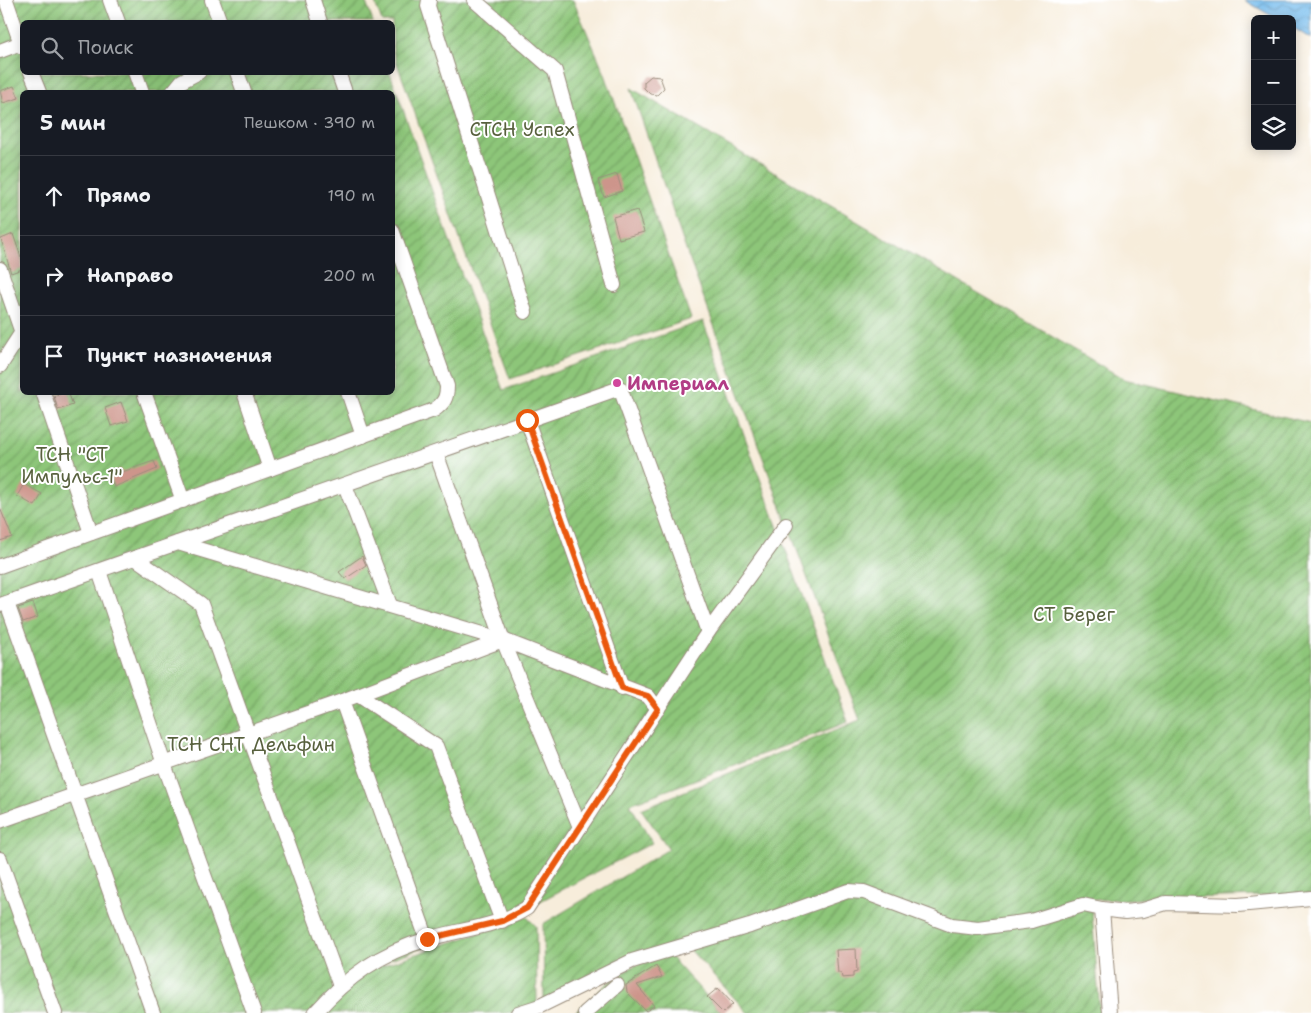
<!DOCTYPE html>
<html lang="ru">
<meta charset="utf-8">
<style>
:root{--surface:#171b24;--page:#242831;--text:#f1f3f6;--muted:#9ea1a6;--line:#363941}
body{margin:0;font-family:"Shantell Sans",sans-serif;background:var(--page);color:var(--text)}
.controls{position:absolute;right:15px;top:15px;display:grid;overflow:hidden;border-radius:8px;box-shadow:0 2px 12px #0003}
.controls button{width:45px;height:45px;display:grid;place-items:center;padding:0;border:0;border-bottom:1px solid var(--line);background:var(--surface);color:var(--text);font:25px sans-serif}
.stop{position:absolute;width:15px;height:15px;margin:-11px;border:4px solid #ea580c;border-radius:50%;background:#fff}
.stop.end{background:#ea580c;border-color:#fff;box-shadow:0 1px 5px #0008}
.list{margin:0;padding:0;list-style:none}
h2{display:flex;justify-content:space-between;align-items:center;height:65px;margin:0;padding:0 20px;font-size:21px}
h2 small{font-size:16px;font-weight:400;color:var(--muted)}
.list li{display:grid;grid-template-columns:32px 1fr auto;gap:15px;align-items:center;box-sizing:border-box;height:80px;padding:0 20px;border-top:1px solid var(--line)}
.list b{display:block;font-size:19px;white-space:nowrap}
.list em{font-size:16px;font-style:normal;color:var(--muted)}
.icon{flex:none;width:28px;height:28px;fill:none;stroke:currentColor;stroke-width:2;stroke-linecap:round;stroke-linejoin:round}
.map{position:relative;flex:none;width:1311px;height:1013px;overflow:hidden}
.search{position:absolute;background:var(--surface);box-shadow:0 2px 12px #0003;left:20px;top:20px;width:375px;height:55px;display:flex;align-items:center;gap:12px;box-sizing:border-box;padding:0 18px;border-radius:8px;color:var(--muted);font-size:19px}
.panel{position:absolute;background:var(--surface);box-shadow:0 2px 12px #0003;left:20px;top:90px;width:375px;height:305px;border-radius:8px}
.map>svg:first-child{display:block}
.garden{fill:url(#garden-furrows);stroke:#64784c;fill-rule:evenodd}
.water{fill:url(#water-waves);stroke:#597486}
.building{fill:#cd958b}
.lines{fill:none;stroke-linecap:round;stroke-linejoin:round}
.minor-casing{stroke:#998c7c;stroke-width:16}
.minor{stroke:#fff;stroke-width:14}
.route{stroke:#ea580c;stroke-width:6}
.hotel-dot{fill:#d1479c;stroke:#fff;stroke-width:2}
.labels{text-anchor:middle;stroke-width:4;stroke-linejoin:round;paint-order:stroke}
.park-label{font-size:19px;fill:#58613e;stroke:#fff}
.hotel-label{font-size:19px;font-weight:bold;fill:#b23c85;stroke:#fff;text-anchor:start}
</style>
<div class="map">
<svg width="1311" height="1013" viewBox="0 0 1311 1013">
<defs>
<pattern id="garden-furrows" width="10" height="10" patternUnits="userSpaceOnUse" patternTransform="scale(1.25)"><rect width="10" height="10" fill="#8dc679"/><path d="M-1 1l2-2M0 10L10 0M9 11l2-2" fill="none" stroke="#74a163"/></pattern>
<pattern id="water-waves" width="16" height="10" patternUnits="userSpaceOnUse" patternTransform="scale(1.25)"><rect width="16" height="10" fill="#77bdee"/><path d="M0 5q4-4 8 0t8 0" fill="none" stroke="#639ac0"/></pattern>
</defs>
<rect width="100%" height="100%" fill="#fff"/>
<filter id="ink" filterUnits="userSpaceOnUse"><feTurbulence type="fractalNoise" baseFrequency=".02" numOctaves="2"/><feDisplacementMap in="SourceGraphic" scale="10" xChannelSelector="R" yChannelSelector="G"/><feConvolveMatrix kernelMatrix="1 2 1 2 8 2 1 2 1" color-interpolation-filters="sRGB"/></filter>
<filter id="wash" filterUnits="userSpaceOnUse"><feTurbulence type="fractalNoise" baseFrequency=".0096" numOctaves="4" result="noise"/><feDisplacementMap in="SourceGraphic" scale="20" xChannelSelector="R" yChannelSelector="G"/><feGaussianBlur stdDeviation="1.12" result="paint"/><feColorMatrix in="noise" values="0 0 0 0 0 0 0 0 0 0 0 0 0 0 0 0 0 1.4 0 .05"/><feComposite in="paint" operator="in"/></filter>
<g filter="url(#wash)">
<rect width="100%" height="100%" fill="#f7eddb"/>
<g class="garden">
<path d="M0,0H365L373,22H22V72L390,73L503,390L703,321L848,722L630,804L652,843L502,921L367,967L314,1013H0ZM22,92H392V392H22Z"/>
<path d="M374,0H573L605,74L691,319L510,379L393,52L392,22H382Z"/>
<path d="M631,88L1124,379L1311,423V895L1091,900L1100,1013H748L683,942L544,1001L543,924L669,849L641,809L860,720L686,250Z"/>
<path d="M527,917L536,926L537,1005L524,1011L505,1013H321L368,970Z"/>
<path d="M665,951L722,1013H574L618,974Z"/>
</g>
<path class="water" d="M1244,0H1311V39L1292,27V19H1277Z"/>
<g id="blocks">
<g class="building">
<path d="M651,76L660,77L664,88L657,95L650,94L644,88V82Z"/>
<path d="M14,86L19,98L3,103L0,91Z"/>
<path d="M617,174L622,191L604,197L598,180Z"/>
<path d="M637,210L644,232L619,239L613,217Z"/>
<path d="M13,234L22,260V269L11,273L1,239Z"/>
<path d="M64,392H68L73,405L58,410L54,396Z"/>
<path d="M121,402L128,421L111,426L105,408Z"/>
<path d="M154,461L157,469L114,487L109,473L120,469L122,472Z"/>
<path d="M24,484L42,494L35,506L17,496Z"/>
<path d="M0,508L12,537L0,541Z"/>
<path d="M362,556L366,565L345,579L339,572Z"/>
<path d="M33,603L38,617L23,622L18,608Z"/>
<path d="M856,949L857,972L853,973V977L842,978L841,973H838L836,950Z"/>
<path d="M656,966L662,977L637,985L654,1006L646,1011L627,992L626,985Z"/>
<path d="M718,988L733,1004L723,1013L707,997Z"/>
</g>
</g>
</g>
<g filter="url(#ink)">
<use href="#blocks" fill-opacity="0" stroke="#998c7c" stroke-width="1"/>
<g class="lines">
<defs>
<g id="minor">
<path d="M6,0L22,47"/>
<path d="M110,0L118,22"/>
<path d="M212,0L220,22"/>
<path d="M313,0L320,22"/>
<path d="M429,0L428,6L525,312"/>
<path d="M474,0L555,71L614,285"/>
<path d="M0,51L21,43"/>
<path d="M31,72L39,92"/>
<path d="M135,72L142,92"/>
<path d="M237,72L244,92"/>
<path d="M338,72L345,92"/>
<path d="M173,92L182,81L199,72"/>
<path d="M0,269L22,333"/>
<path d="M0,366L22,332"/>
<path d="M43,392L91,533"/>
<path d="M144,392L183,501"/>
<path d="M244,392L270,469"/>
<path d="M348,392L363,436"/>
<path d="M527,420L622,688"/>
<path d="M436,453L503,640L580,827"/>
<path d="M345,485L390,605"/>
<path d="M178,543L503,640L648,696L658,709"/>
<path d="M135,558L201,604L340,986"/>
<path d="M0,566L434,410C444,403 447,398 447,386L392,230"/>
<path d="M99,571L164,764L254,1013"/>
<path d="M7,603L153,1013"/>
<path d="M0,605L620,388L708,632"/>
<path d="M358,695L436,746L502,921"/>
<path d="M342,701L427,939"/>
<path d="M0,821L342,701L503,640"/>
<path d="M0,859L55,1013"/>
<path d="M1102,909L1125,912L1143,910L1166,903L1238,905L1311,898"/>
<path d="M315,1013C348,976 380,953 428,939C462,929 497,927 527,908L708,632L786,525"/>
<path d="M518,1013L540,1006L632,961L750,926L848,891L864,892L952,925L978,928L1031,921L1083,905L1102,909L1110,1013"/>
<path d="M585,1013L617,985"/>
</g>
</defs>
<use href="#minor" class="minor-casing"/>
<use href="#minor" class="minor"/>
</g>
</g>
<g class="lines" filter="url(#ink)">
<path class="route" d="M427,939L502,921L527,908L658,709L648,696L622,688L527,420"/>
</g>
<circle class="hotel-dot" cx="617" cy="383" r="5"/>
<g class="labels">
<g class="park-label">
<text x="522" y="136">СТСН Успех</text>
<text x="72" y="461">ТСН "СТ<tspan x="72" dy="22">Импульс-1"</tspan></text>
<text x="1074" y="621">СТ Берег</text>
<text x="251" y="751">ТСН СНТ Дельфин</text>
</g>
<g class="hotel-label">
<text x="627" y="390">Империал</text>
</g>
</g>
</svg>
<div class="controls">
<button>+</button>
<button>−</button>
<button><svg class="icon" aria-label="layers" viewBox="0 0 24 24"><path d="M12 4l9 5-9 5-9-5zM3 14l9 5 9-5"/></svg></button>
</div>
<div class="stop" style="left:527px;top:420px"></div>
<div class="stop end" style="left:427px;top:939px"></div>
<div class="search"><svg class="icon" aria-label="search" viewBox="0 0 24 24"><circle cx="10" cy="10" r="6"/><path d="M15 15l6 6"/></svg>Поиск</div>
<section class="panel">
<h2>5 мин<small>Пешком · 390 m</small></h2>
<ul class="list">
<li><svg class="icon" aria-label="ahead" viewBox="0 0 24 24"><path d="M12 20V5M6 11l6-6 6 6"/></svg><div><b>Прямо</b></div><em>190 m</em></li>
<li><svg class="icon" aria-label="right" viewBox="0 0 24 24"><path d="M7 20v-9h11M14 6l5 5-5 5"/></svg><div><b>Направо</b></div><em>200 m</em></li>
<li><svg class="icon" aria-label="arrive" viewBox="0 0 24 24"><path d="M6 21V4h12l-3 4 3 4H6"/></svg><div><b>Пункт назначения</b></div></li>
</ul>
</section>
</div>
